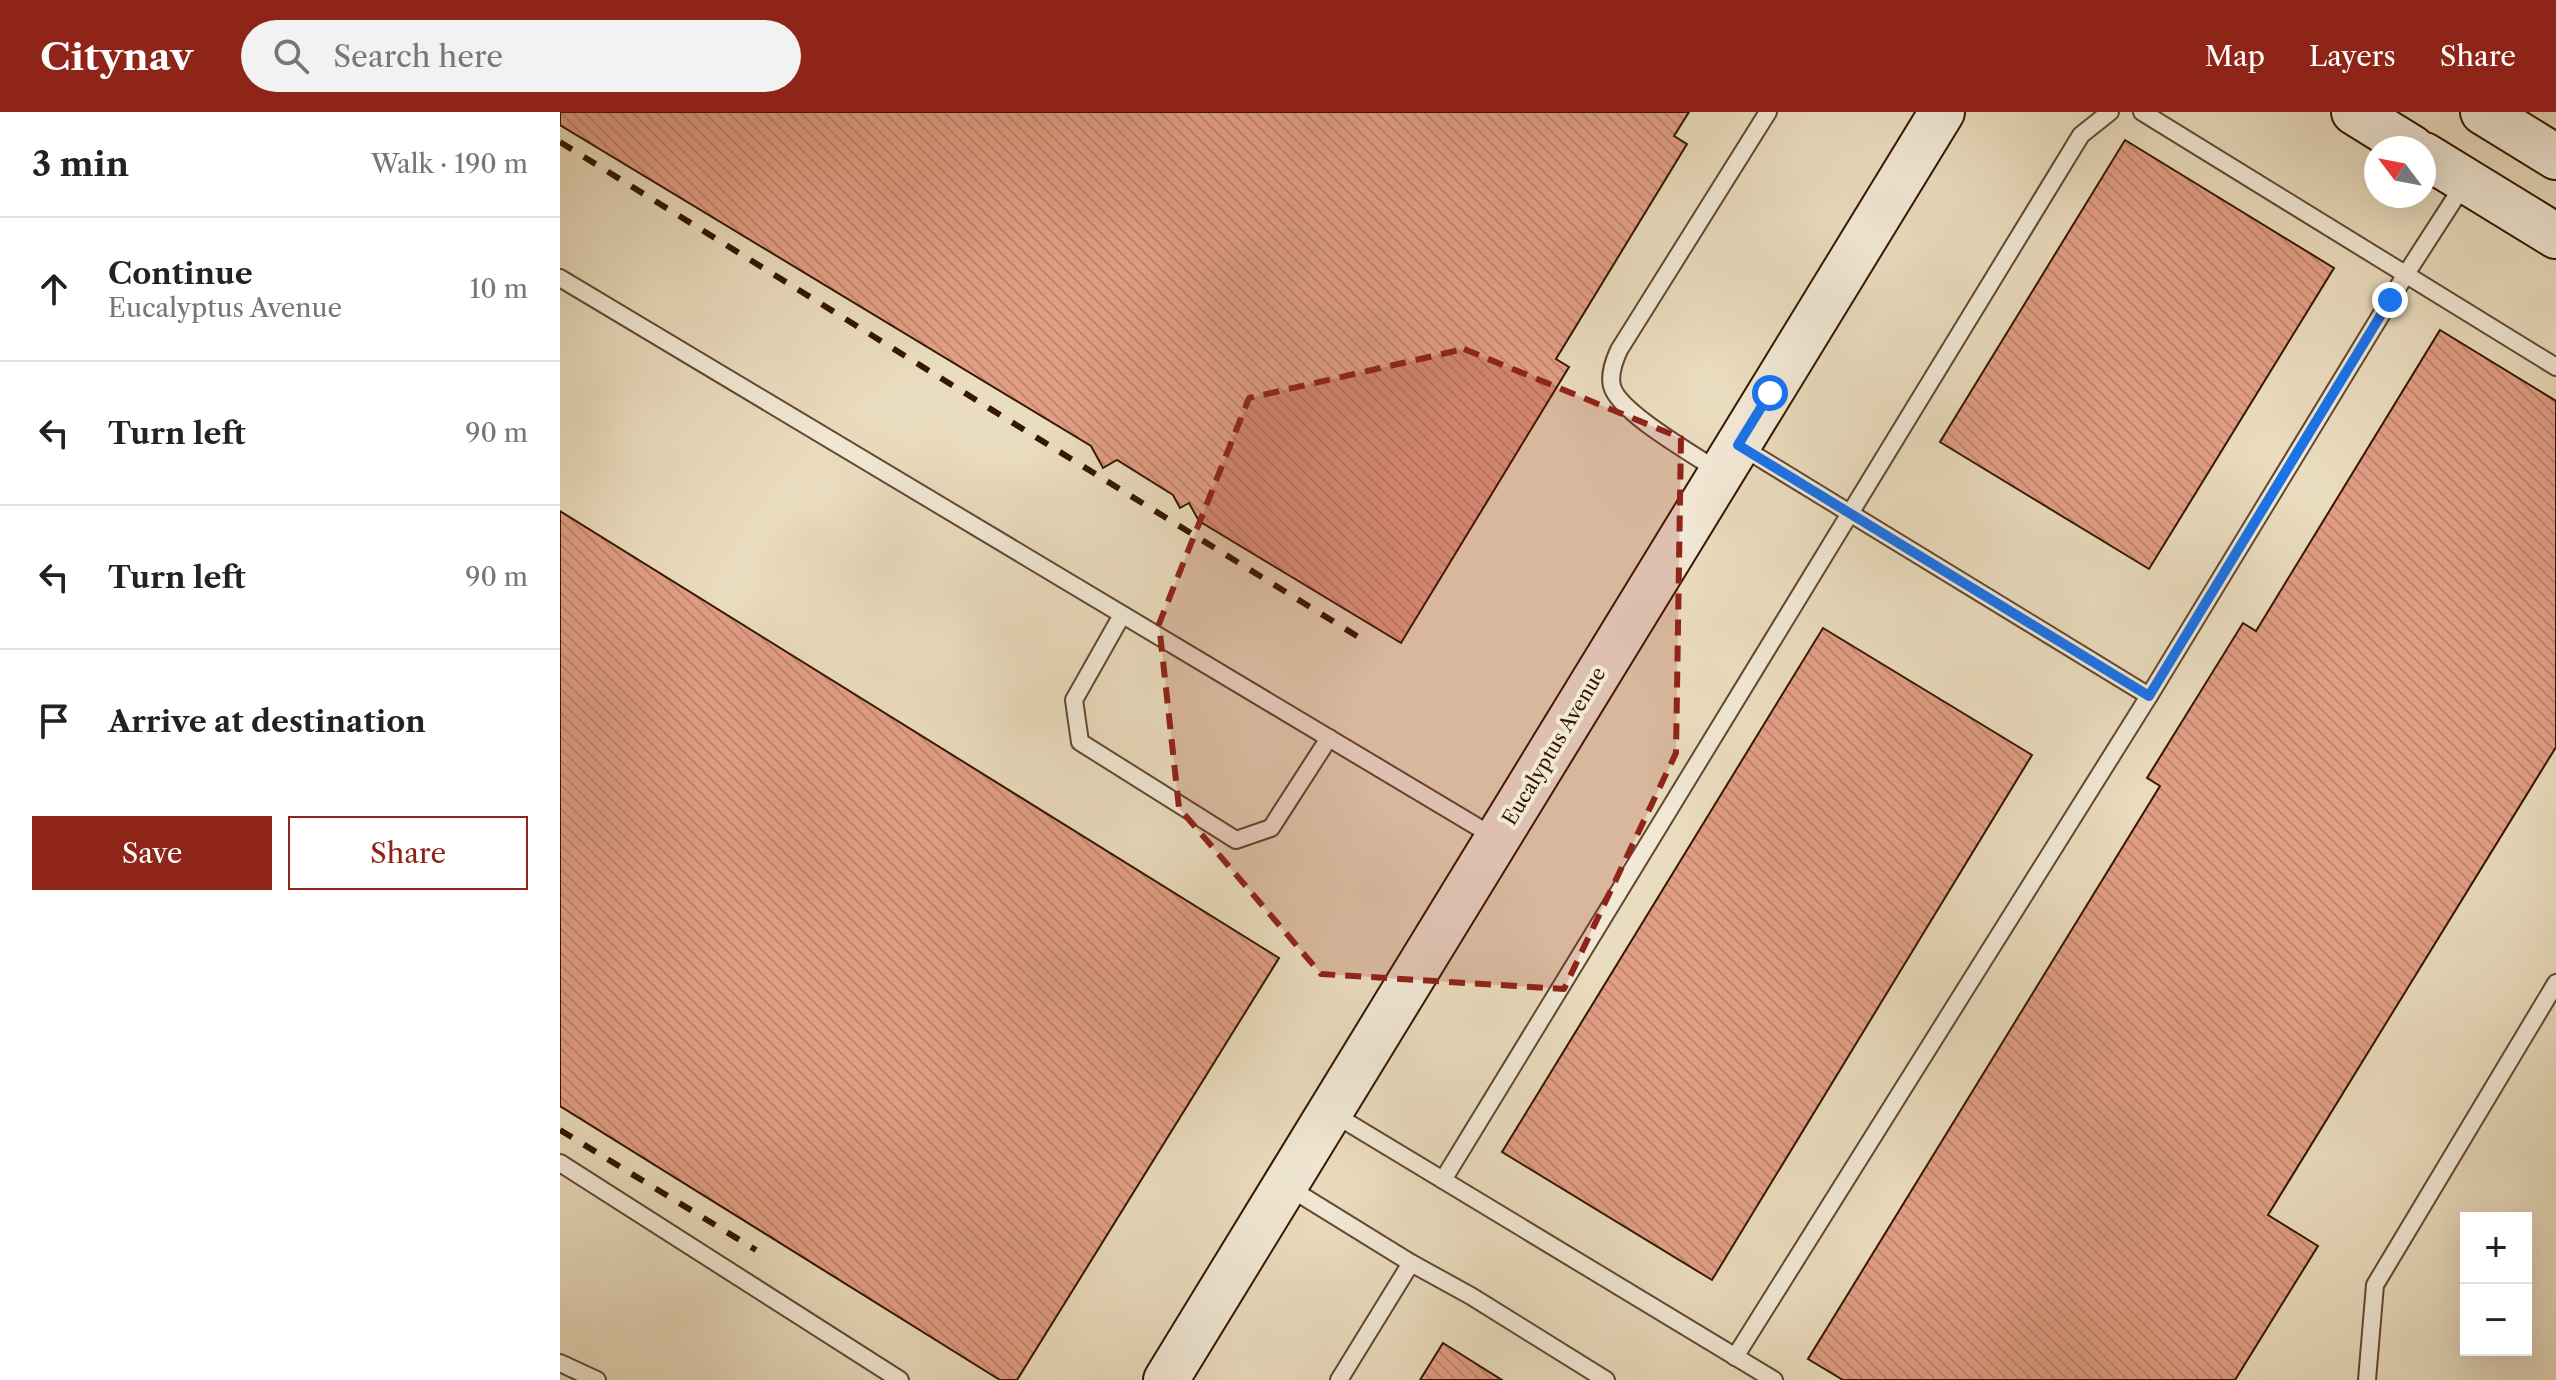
<!DOCTYPE html>
<meta charset="utf-8">
<style>
:root{--surface:#fff;--page:#f2f2f2;--text:#222;--muted:#767676;--line:#e0e0e0;--accent:#8f2418}
body{margin:0;font-family:"Libre Caslon Text",serif;background:var(--page);color:var(--text)}
.controls{position:absolute;right:24px;bottom:24px;display:grid;overflow:hidden;border-radius:0px;box-shadow:0 8px 32px #0002}
.controls button{width:72px;height:72px;display:grid;place-items:center;padding:0;border:0;border-bottom:2px solid var(--line);background:var(--surface);color:var(--text);font:40px sans-serif}
.compass{position:absolute;left:1804px;top:24px;width:72px;height:72px;border-radius:50%;background:var(--surface);box-shadow:0 8px 32px #0002;rotate:302deg}
.stop{position:absolute;width:24px;height:24px;margin:-18px;border:6px solid #1a73e8;border-radius:50%;background:#fff}
.stop.end{background:#1a73e8;border-color:#fff;box-shadow:0 2px 8px #0008}
.list{margin:0;padding:0;list-style:none}
h2{display:flex;justify-content:space-between;align-items:center;height:104px;margin:0;padding:0 32px;font-size:34px}
h2 small{font-size:26px;font-weight:400;color:var(--muted)}
.list li{display:grid;grid-template-columns:52px 1fr auto;gap:24px;align-items:center;box-sizing:border-box;height:144px;padding:0 32px;border-top:2px solid var(--line)}
.list b{display:block;font-size:30px;white-space:nowrap}
.list p{margin:0;font-size:26px;white-space:nowrap;color:var(--muted)}
.list em{font-size:26px;font-style:normal;color:var(--muted)}
.actions{display:flex;gap:16px;padding:24px 32px}
.actions a{flex:1;padding:18px 0;border:2px solid var(--accent);border-radius:0px;text-align:center;font-size:28px;color:var(--accent)}
.actions .main{background:var(--accent);color:#fff}
.icon{flex:none;width:44px;height:44px;fill:none;stroke:currentColor;stroke-width:2;stroke-linecap:round;stroke-linejoin:round}
.map{position:relative;flex:none;width:1996px;height:1268px;overflow:hidden}
header{display:flex;align-items:center;gap:48px;box-sizing:border-box;height:112px;padding:0 40px;background:var(--accent);color:#fff}
header strong{font-size:38px}
nav{display:flex;gap:44px;margin-inline-start:auto;font-size:28px}
.search{width:560px;height:72px;background:var(--page);display:flex;align-items:center;gap:20px;box-sizing:border-box;padding:0 28px;border-radius:44px;color:var(--muted);font-size:30px}
main{display:flex}
aside{flex:1;background:var(--surface)}
.map>svg:first-child{display:block}
.building{fill:url(#building-back-hatch);stroke:#341601;stroke-width:2}
.lines{fill:none;stroke-linecap:round;stroke-linejoin:round}
.lane-casing{stroke:#624830;stroke-width:20}
.secondary-casing{stroke:#341601;stroke-width:48}
.lane{stroke:#f1e8d5;stroke-width:16}
.secondary{stroke:#f1e8d5;stroke-width:44}
.rail{stroke:#341601;stroke-width:6;stroke-dasharray:14 14;stroke-linecap:butt}
.route{stroke:#1a73e8;stroke-width:10}
.marked{fill:#8f2418;fill-opacity:0.2;stroke:#8f2418;stroke-width:6;stroke-dasharray:16 10;stroke-linejoin:round}
.labels{text-anchor:middle;stroke-width:8;stroke-linejoin:round;paint-order:stroke}
.street-label{font-size:20px;fill:#341601;stroke:#f1e8d5}
</style>
<header>
<strong>Citynav</strong>
<div class="search"><svg class="icon" aria-label="search" viewBox="0 0 24 24"><circle cx="10" cy="10" r="6"/><path d="M15 15l6 6"/></svg>Search here</div>
<nav><a>Map</a><a>Layers</a><a>Share</a></nav>
</header>
<main>
<aside>
<h2>3 min<small>Walk · 190 m</small></h2>
<ul class="list">
<li><svg class="icon" aria-label="ahead" viewBox="0 0 24 24"><path d="M12 20V5M6 11l6-6 6 6"/></svg><div><b>Continue</b><p>Eucalyptus Avenue</p></div><em>10 m</em></li>
<li><svg class="icon" aria-label="left" viewBox="0 0 24 24"><path d="M17 20v-9H6M10 6l-5 5 5 5"/></svg><div><b>Turn left</b></div><em>90 m</em></li>
<li><svg class="icon" aria-label="left" viewBox="0 0 24 24"><path d="M17 20v-9H6M10 6l-5 5 5 5"/></svg><div><b>Turn left</b></div><em>90 m</em></li>
<li><svg class="icon" aria-label="arrive" viewBox="0 0 24 24"><path d="M6 21V4h12l-3 4 3 4H6"/></svg><div><b>Arrive at destination</b></div></li>
</ul>
<div class="actions"><a class="main">Save</a><a>Share</a></div>
</aside>
<div class="map">
<svg width="1996" height="1268" viewBox="0 0 1996 1268">
<defs>
<pattern id="building-back-hatch" width="6" height="6" patternUnits="userSpaceOnUse" patternTransform="scale(2)"><rect width="6" height="6" fill="#e29e85"/><path d="M-1 5l2 2M0 0l6 6M5-1l2 2" fill="none" stroke="#c28771"/></pattern>
</defs>
<rect width="100%" height="100%" fill="#eadcbe"/>
<filter id="stains"><feTurbulence type="fractalNoise" baseFrequency=".0025" numOctaves="4"/><feColorMatrix values="0 0 0 0 .2 0 0 0 0 .09 0 0 0 0 .02 0 0 0 .5 -.17"/></filter>
<radialGradient id="worn" r=".72"><stop offset=".6" stop-color="#630" stop-opacity="0"/><stop offset="1" stop-color="#630" stop-opacity=".3"/></radialGradient>
<g class="building">
<path d="M0,0H1129L1114,24L1127,32L996,247L1009,255L841,531L639,409L629,391L620,396L613,383L557,348L543,356L531,334L0,13Z"/>
<path d="M1565,28L1774,156L1589,457L1380,330Z"/>
<path d="M1880,218L1996,289V635L1708,1103L1758,1134L1675,1268H1283L1248,1247L1600,674L1587,666L1683,511L1696,519Z"/>
<path d="M0,399L719,846L457,1268H440L0,994Z"/>
<path d="M1263,516L1472,643L1152,1168L942,1040Z"/>
<path d="M883,1231L942,1268H860Z"/>
</g>
<g class="lines">
<defs>
<g id="lane">
<path d="M1582,0L1996,255"/>
<path d="M0,166L936,726"/>
<path d="M1180,334L1589,584L1846,162L1906,69"/>
<path d="M1160,360C1136,344 1058,300 1052,274C1049,262 1054,249 1059,238L1208,0"/>
<path d="M562,503L514,588L520,630L676,728L711,716L769,626"/>
<path d="M772,1001L1214,1268"/>
<path d="M0,1051L340,1268"/>
<path d="M883,1068L1521,23L1550,0"/>
<path d="M728,1075L851,1151L779,1268"/>
<path d="M851,1151L911,1184L1046,1268"/>
<path d="M1175,1245L1589,584"/>
<path d="M0,1251L37,1268"/>
<path d="M1807,1268L1815,1173L1996,871"/>
</g>
<g id="secondary">
<path d="M1794,0L1852,36"/>
<path d="M1923,0L1996,45"/>
<path d="M1864,43L1996,124"/>
<path d="M606,1268L1382,0"/>
</g>
</defs>
<use href="#lane" class="lane-casing"/>
<use href="#secondary" class="secondary-casing"/>
<use href="#lane" class="lane"/>
<use href="#secondary" class="secondary"/>
<g class="rail">
<path d="M0,30L800,526"/>
<path d="M0,1018L196,1138"/>
</g>
</g>
<g class="lines">
<path class="route" d="M1210,281L1178,333L1589,584L1830,188"/>
</g>
<path class="marked" d="M904,237L1121,326L1116,641L1004,877L761,862L619,696L599,512L689,286Z"/>
<g class="labels">
<g class="street-label">
<text transform="translate(994 634) rotate(-59)" y="7">Eucalyptus Avenue</text>
</g>
</g>
<rect width="100%" height="100%" filter="url(#stains)"/>
<rect width="100%" height="100%" fill="url(#worn)"/>
</svg>
<div class="controls">
<button>+</button>
<button>−</button>
</div>
<svg class="compass" viewBox="-18 -18 36 36"><path d="M0-13l5 13h-10z" fill="#e53935"/><path d="M0 13l5-13h-10z" fill="#767676"/></svg>
<div class="stop" style="left:1210px;top:281px"></div>
<div class="stop end" style="left:1830px;top:188px"></div>
</div>
</main>
